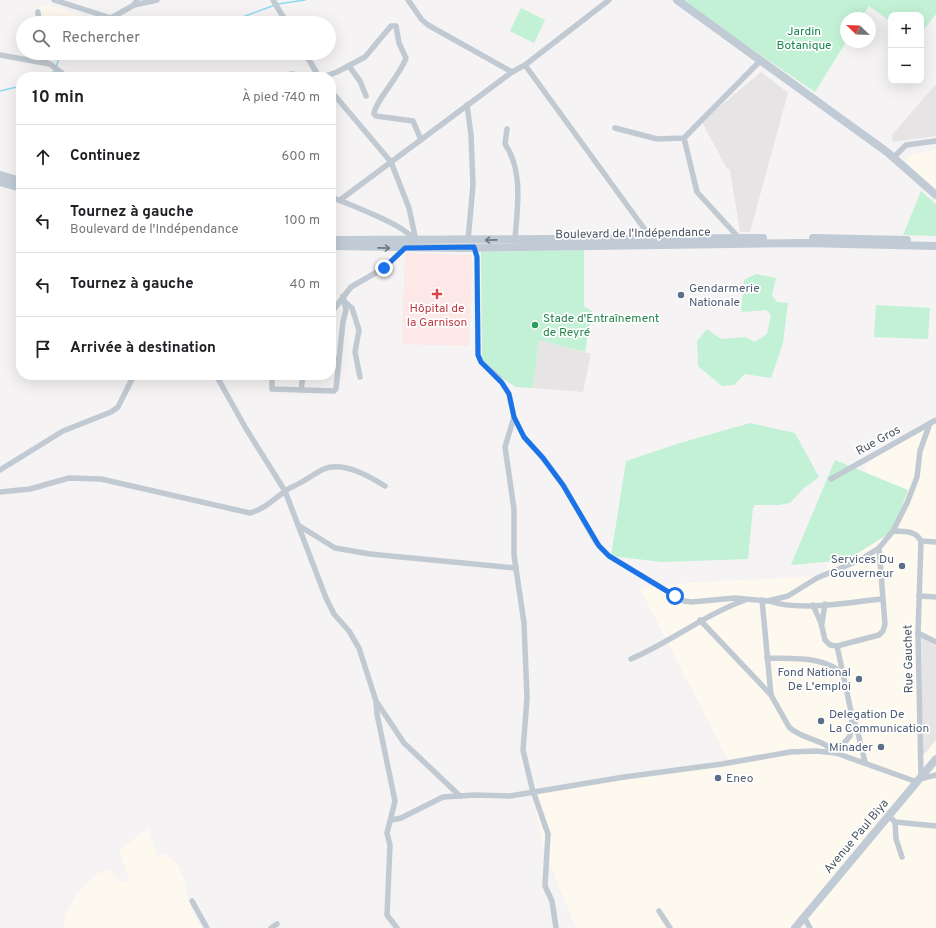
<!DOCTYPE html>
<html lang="fr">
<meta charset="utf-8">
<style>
:root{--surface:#fff;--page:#f6f6f6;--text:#202124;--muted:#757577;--line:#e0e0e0}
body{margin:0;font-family:Overpass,sans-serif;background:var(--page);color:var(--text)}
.controls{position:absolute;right:12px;top:12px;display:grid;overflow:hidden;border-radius:8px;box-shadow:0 4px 16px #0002}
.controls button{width:36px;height:36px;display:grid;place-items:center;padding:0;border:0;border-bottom:1px solid var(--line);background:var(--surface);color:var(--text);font:20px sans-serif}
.compass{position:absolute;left:840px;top:12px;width:36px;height:36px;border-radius:50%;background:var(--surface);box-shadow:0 4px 16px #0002;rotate:293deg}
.stop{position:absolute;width:12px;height:12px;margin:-9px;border:3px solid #1a73e8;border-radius:50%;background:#fff}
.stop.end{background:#1a73e8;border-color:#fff;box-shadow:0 1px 4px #0008}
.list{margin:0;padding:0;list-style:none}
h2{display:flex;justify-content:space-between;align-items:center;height:52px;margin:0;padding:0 16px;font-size:17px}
h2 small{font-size:13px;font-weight:400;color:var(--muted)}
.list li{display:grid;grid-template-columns:26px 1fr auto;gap:12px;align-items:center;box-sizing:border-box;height:64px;padding:0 16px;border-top:1px solid var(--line)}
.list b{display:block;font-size:15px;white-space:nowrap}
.list p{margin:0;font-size:13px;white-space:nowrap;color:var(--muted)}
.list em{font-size:13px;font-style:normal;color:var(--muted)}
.icon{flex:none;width:22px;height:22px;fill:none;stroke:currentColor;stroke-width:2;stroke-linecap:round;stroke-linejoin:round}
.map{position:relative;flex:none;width:936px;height:928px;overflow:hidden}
.search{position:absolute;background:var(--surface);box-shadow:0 4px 16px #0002;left:16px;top:16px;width:320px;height:44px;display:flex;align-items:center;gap:10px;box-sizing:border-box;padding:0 14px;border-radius:22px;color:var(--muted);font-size:15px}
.panel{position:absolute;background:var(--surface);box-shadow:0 4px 16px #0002;left:16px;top:72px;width:320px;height:308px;border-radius:16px}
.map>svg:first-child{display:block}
.commercial{fill:#fdf9ef}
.education{fill:#e6e4e5}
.medical{fill:#fce8e6}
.green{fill:#c3f1d5}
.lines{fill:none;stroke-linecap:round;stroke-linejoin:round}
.stream{stroke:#90daee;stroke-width:1.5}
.street{stroke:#c1cad2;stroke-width:5.5}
.secondary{stroke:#c1cbd6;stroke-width:8}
.oneway{stroke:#6e7984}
.route{stroke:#1a73e8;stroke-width:5}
.health-dot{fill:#e0444e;stroke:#fff;stroke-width:1.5}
.service-dot{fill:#5c6f8a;stroke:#fff;stroke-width:1.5}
.leisure-dot{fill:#2e9e5b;stroke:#fff;stroke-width:1.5}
.labels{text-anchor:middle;stroke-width:3.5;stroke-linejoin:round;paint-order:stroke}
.park-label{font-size:12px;fill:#17864f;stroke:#fff}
.street-label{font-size:12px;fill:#4a5661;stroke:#fff}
.service-label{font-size:12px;fill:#4e5e75;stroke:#fff;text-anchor:start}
.health-label{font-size:12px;fill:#be3a42;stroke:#fff}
.leisure-label{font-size:12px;fill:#27864d;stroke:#fff;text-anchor:start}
</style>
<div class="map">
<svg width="936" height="928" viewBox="0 0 936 928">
<rect width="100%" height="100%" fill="#f5f3f3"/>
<g class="commercial">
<path d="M47,5L67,10L104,23H40L39,7Z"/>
<path d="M936,149V190L906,163V157Z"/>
<path d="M936,417V928H810L804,917L795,928H576L545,852L531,791L730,764L640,588L699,582L823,576L867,465L885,447Z"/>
<path d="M148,828L157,856L166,854L177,863L184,879L188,899L194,915L202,928H63L65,915L77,894L98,873L111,869L115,877L122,883L129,880L119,850Z"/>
</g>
<g class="education">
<path d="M761,72L788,93L750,232H740L730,170L726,167L702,122Z"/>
<path d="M936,84V136L893,142L892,135Z"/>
<path d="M539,340L591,354L583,392L533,388Z"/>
<path d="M921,637L936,646V740L923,756Z"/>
</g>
<path class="medical" d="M405,253L472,255L469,346L402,344Z"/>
<g class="green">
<path d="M680,0H936V14L921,33V15H891V22L869,6L861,18H846V42L815,92Z"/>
<path d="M521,8L545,20L534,43L510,31Z"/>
<path d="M921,191L936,204V236L903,235Z"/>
<path d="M584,250V306L592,311L585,352L539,340L533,388L516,387L506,381L482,359L481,252Z"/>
<path d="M756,274L776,278L772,295L777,302L788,303L783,343L771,378L745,374L734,385L722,386L698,366L697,341L707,329L721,339L745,337L755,342L767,334L771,315L766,310L741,312L744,280Z"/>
<path d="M876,305L930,308L928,339L874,337Z"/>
<path d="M750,423L795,433L819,477L803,489L790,503L778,505H755L753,508L748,559L662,562L611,556L626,461L680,443Z"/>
<path d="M835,460L908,490L893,531L847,560L791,565Z"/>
</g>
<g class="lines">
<g class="stream">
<path d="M278,4L305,0"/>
<path d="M176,23H202"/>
<path d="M226,23L275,5"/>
<path d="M56,67L61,53"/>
<path d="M44,77L55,71"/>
<path d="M0,91L21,86"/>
</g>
<g class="street">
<path d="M54,0L111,18L134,5L137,0"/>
<path d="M273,0L287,23"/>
<path d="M408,0L422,20L428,25L512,72"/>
<path d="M134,5L157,0"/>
<path d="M38,12L39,23"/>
<path d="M45,53L46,63"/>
<path d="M305,53L319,77"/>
<path d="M0,55L50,64L67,77"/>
<path d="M525,65L651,238"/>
<path d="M349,66L360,81L366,96"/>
<path d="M285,77L291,74L314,77"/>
<path d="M323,77L337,72L365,57L391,26H396L399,43L406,58C401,74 374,103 374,114L376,116L413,121L421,140"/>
<path d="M331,91L391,162L409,208L416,241"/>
<path d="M467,105L471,135L473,185L468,240"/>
<path d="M615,128L657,139L684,138L761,60"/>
<path d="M507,129L505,144C524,172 517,208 515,240"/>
<path d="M684,138L697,192L739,238"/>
<path d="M893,158L906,145L936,141"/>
<path d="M331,197C346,203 410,227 413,240"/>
<path d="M340,200L512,72L525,65L609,0"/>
<path d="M474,247L477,257L478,355L481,362L499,378L509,394L514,417L524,437L543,458L563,485L596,542L609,556L684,601L692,602L735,598L768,601L788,596L817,578L860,560L879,548L893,531L907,503L917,477L920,451L930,423"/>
<path d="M345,302L352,308L359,330L355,352L360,377"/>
<path d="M331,313L351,287L384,268L405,248"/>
<path d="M331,359H338"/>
<path d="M216,375L245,427L285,491L326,598L334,614L349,631L359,648L376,701L377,714L395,801L387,833L390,845L387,915L397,928"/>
<path d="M272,375V389L334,391L336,389L343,322L346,310L343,296"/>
<path d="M301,390L303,375"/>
<path d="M514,417L505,447L514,509V555L524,623L527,698L523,750L532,788L548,834L545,886L552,901L556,928"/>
<path d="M0,470L63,431L111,412L118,407L134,375"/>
<path d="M831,479L936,420"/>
<path d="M0,492L30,489L69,478L101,479L250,513C264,509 272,501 284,492C288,488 295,486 300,483C308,479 315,473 324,469C343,461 369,476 385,486"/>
<path d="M298,525L335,548L370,554L516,568"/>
<path d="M893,531C905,532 915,530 921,541L918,633L921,777"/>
<path d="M921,541L936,542"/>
<path d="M919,596L936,597"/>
<path d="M762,600L771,695L789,727C802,740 822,738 834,752"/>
<path d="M769,601C802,612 848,602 882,599"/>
<path d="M813,605L821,623L825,640L830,645L837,646L879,635L883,631L885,624L879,548"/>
<path d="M700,620L771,695"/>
<path d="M822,623L825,604"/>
<path d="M918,633L936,642"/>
<path d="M837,646L852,716L857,729L865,762"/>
<path d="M767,658C790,659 826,655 843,675"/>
<path d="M631,659C671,642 704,615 745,600"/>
<path d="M376,701L404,743L460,796"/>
<path d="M836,753L850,736L852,718"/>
<path d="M920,779L936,775"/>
<path d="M889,816L895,822L936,826"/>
<path d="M392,820L401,818L443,797L475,795L510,796L624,777L722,764L790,752L816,751L836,753L917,782"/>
<path d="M895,822L896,839L902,857"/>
<path d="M192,901L207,928"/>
<path d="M659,911L670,928"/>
<path d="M804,917L810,928"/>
<path d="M271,928L277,924"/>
</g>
<g class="secondary">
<path d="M677,0L887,152L936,195"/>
<path d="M0,175L21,181"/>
<path d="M0,182L21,188"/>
<path d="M813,238L907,240"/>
<path d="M331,240L763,238"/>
<path d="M331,246L463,248L803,243L936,246"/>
<path d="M795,928L936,759"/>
</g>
</g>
<defs><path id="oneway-shaft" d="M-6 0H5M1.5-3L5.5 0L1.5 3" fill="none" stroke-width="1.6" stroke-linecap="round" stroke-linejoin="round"/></defs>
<g class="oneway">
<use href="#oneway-shaft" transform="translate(491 240) rotate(179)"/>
<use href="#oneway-shaft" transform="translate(384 248) rotate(1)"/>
</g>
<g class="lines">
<path class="route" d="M384,268L405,248L474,247L477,257L478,355L481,362L502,383L509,394L514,417L524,437L543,458L563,485L599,546L609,556L675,596"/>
</g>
<path class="health-dot" d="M435 288h4v4h4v4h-4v4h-4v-4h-4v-4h4z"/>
<g class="service-dot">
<circle cx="681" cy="295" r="4"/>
<circle cx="902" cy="566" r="4"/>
<circle cx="859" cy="679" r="4"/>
<circle cx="821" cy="721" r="4"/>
<circle cx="881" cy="747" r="4"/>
<circle cx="718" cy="778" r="4"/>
</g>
<circle class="leisure-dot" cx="535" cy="325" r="4"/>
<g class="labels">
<g class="park-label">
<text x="804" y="35">Jardin<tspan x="804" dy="14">Botanique</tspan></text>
</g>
<g class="street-label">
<text transform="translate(633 233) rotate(-1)" y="4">Boulevard de l'Indépendance</text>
<text transform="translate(878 440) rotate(-29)" y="4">Rue Gros</text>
<text transform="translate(908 659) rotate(-91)" y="4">Rue Gauchet</text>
<text transform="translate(856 836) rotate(-50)" y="4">Avenue Paul Biya</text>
</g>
<g class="service-label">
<text x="689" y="292">Gendarmerie<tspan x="689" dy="14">Nationale</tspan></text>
<text x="894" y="563" text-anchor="end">Services Du<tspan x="894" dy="14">Gouverneur</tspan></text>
<text x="851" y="676" text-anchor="end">Fond National<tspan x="851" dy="14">De L'emploi</tspan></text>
<text x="829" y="718">Delegation De<tspan x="829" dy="14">La Communication</tspan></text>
<text x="873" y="751" text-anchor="end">Minader</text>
<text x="726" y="782">Eneo</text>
</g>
<g class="health-label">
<text x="437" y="312">Hôpital de<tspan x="437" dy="14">la Garnison</tspan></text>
</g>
<g class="leisure-label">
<text x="543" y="322">Stade d'Entraînement<tspan x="543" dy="14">de Reyré</tspan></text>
</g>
</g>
</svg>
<div class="controls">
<button>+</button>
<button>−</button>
</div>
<svg class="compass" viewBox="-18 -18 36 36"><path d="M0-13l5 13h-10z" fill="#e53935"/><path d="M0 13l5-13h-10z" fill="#757577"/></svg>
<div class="stop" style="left:675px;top:596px"></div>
<div class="stop end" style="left:384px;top:268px"></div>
<div class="search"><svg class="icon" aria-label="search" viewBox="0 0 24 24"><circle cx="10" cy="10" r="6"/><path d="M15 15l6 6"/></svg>Rechercher</div>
<section class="panel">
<h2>10 min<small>À pied · 740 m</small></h2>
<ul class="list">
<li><svg class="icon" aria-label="ahead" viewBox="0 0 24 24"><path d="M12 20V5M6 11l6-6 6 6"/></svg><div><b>Continuez</b></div><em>600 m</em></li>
<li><svg class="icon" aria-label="left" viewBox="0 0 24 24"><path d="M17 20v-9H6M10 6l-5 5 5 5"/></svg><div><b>Tournez à gauche</b><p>Boulevard de l'Indépendance</p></div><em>100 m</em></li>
<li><svg class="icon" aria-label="left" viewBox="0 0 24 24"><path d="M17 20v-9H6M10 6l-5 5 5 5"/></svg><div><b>Tournez à gauche</b></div><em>40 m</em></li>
<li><svg class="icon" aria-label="arrive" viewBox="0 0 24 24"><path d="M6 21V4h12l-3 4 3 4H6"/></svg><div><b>Arrivée à destination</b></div></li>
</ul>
</section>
</div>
